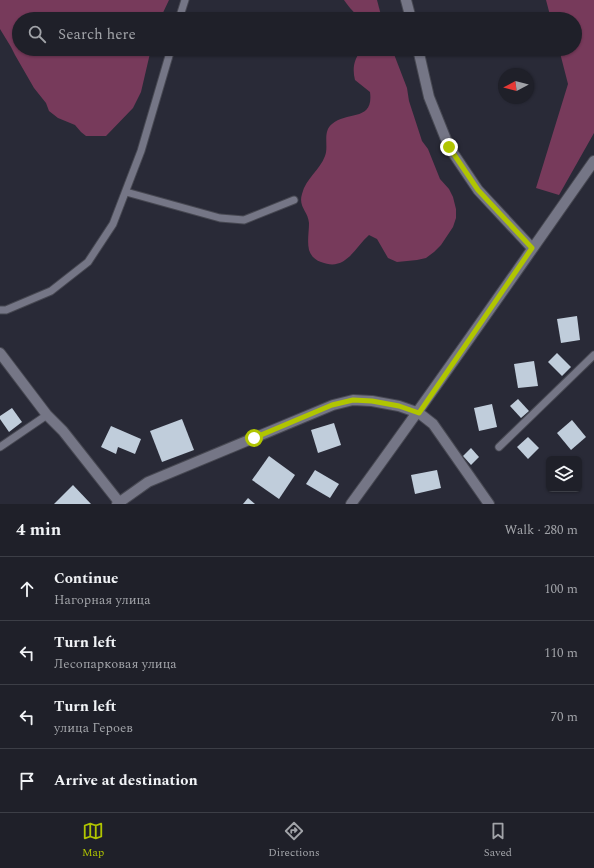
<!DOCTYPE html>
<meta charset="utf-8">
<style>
:root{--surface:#1f2029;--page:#2c2d35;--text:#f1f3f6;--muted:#a1a3a8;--line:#3c3e46;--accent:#b0c501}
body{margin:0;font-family:Spectral,serif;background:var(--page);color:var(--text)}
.controls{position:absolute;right:12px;bottom:12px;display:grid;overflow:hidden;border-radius:6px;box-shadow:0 1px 3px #0004}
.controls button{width:36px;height:36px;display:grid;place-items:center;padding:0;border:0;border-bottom:1px solid var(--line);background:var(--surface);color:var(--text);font:20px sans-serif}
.compass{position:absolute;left:498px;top:68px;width:36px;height:36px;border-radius:50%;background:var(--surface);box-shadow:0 1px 3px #0004;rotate:263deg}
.stop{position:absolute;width:12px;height:12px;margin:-9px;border:3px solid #b0c501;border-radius:50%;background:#fff}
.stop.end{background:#b0c501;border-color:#fff;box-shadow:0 1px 4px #0008}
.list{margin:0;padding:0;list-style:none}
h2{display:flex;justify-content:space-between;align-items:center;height:52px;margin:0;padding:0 16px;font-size:17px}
h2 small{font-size:13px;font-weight:400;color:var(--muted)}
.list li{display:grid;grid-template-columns:26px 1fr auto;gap:12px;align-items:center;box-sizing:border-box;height:64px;padding:0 16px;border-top:1px solid var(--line)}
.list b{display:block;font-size:15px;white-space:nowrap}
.list p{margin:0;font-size:13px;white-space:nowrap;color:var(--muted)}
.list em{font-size:13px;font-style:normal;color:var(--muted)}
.icon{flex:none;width:22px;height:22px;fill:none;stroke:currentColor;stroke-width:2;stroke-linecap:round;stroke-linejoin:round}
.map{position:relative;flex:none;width:594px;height:504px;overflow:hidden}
.search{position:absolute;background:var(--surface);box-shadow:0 1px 3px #0004;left:12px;right:12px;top:12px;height:44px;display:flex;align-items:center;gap:10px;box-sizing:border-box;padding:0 14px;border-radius:22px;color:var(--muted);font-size:15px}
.sheet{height:308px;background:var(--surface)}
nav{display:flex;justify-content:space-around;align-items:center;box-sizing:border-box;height:56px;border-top:1px solid var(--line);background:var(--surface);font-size:11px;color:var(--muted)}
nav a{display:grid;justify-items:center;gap:2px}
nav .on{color:var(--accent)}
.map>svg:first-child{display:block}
.forest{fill:#773a5b}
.building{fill:#c0cddb}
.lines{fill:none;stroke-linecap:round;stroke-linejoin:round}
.service-casing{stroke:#474852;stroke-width:9}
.minor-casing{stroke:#474852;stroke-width:12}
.tertiary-casing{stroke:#474852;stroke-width:12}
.service{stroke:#757686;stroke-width:7}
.minor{stroke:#757686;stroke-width:10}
.tertiary{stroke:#757686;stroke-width:10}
.route{stroke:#b0c501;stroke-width:5}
</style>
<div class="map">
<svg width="594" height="504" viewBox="0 0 594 504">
<rect width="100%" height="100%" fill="#292a37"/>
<g class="forest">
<path d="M0,0H169L160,19H19V49H151L141,92L133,108L106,136H86L81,132L75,125L58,118L49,111L46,103L34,88L15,55L11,47L0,29Z"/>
<path d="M344,0H377L382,19C360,19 357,18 344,0Z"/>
<path d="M546,0H594V133L559,195L536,188L568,84L559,49H575V19H551Z"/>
<path d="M363,49H392L407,88L409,101L422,141L428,149L440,179L449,189L453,197L456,209V218L453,227L441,245L434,252L426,258L417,260L397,262L388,258L377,239L369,235C354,248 346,272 321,262C315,260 311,256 309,250C307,241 309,232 309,223C308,211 298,207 302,194C306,178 320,170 325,156C329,146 322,132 332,124C347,111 374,122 370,92L355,80C352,69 354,57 363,49Z"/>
</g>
<g class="building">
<path d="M577,316L580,340L561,343L557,319Z"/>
<path d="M557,353L571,367L562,376L548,362Z"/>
<path d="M534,361L538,386L518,388L514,364Z"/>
<path d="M518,399L529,411L521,418L510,406Z"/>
<path d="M492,404L497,427L479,431L474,408Z"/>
<path d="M12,408L22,422L9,432L0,419V416Z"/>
<path d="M182,419L194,450L162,462L150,431Z"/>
<path d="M572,420L586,437L571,450L557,433Z"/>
<path d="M334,423L341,445L318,453L311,430Z"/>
<path d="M111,426L141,439L135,454L118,447L116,454L101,447Z"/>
<path d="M528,437L539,448L528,459L517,447Z"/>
<path d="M471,448L479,457L471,465L463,456Z"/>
<path d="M269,456L295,475L279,499L252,480Z"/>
<path d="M315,470L339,484L330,498L306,484Z"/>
<path d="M437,470L441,488L415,494L411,475Z"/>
<path d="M73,485L91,504H54Z"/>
<path d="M248,498L255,504H243Z"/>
</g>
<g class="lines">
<defs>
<g id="service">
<path d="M179,19L185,0"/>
<path d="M126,192L220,218L244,220L294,200"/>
<path d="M0,310H6L51,291L88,262L113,224L141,151L171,49"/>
<path d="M0,447L47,415"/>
<path d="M499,447L594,355"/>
</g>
<g id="minor">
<path d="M406,0L411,19"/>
<path d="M418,49L429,97L449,147L478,190L532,248"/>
<path d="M0,353L47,415L63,431L119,502"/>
<path d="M117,504L148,482L333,405L353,400L372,401L399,406L419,413L433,424L489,504"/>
</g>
<path id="tertiary" d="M351,504C434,391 513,276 594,161"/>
</defs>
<use href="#service" class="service-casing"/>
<use href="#minor" class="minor-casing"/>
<use href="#tertiary" class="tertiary-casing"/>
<use href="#service" class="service"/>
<use href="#minor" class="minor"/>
<use href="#tertiary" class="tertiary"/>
</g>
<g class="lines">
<path class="route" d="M254,438L332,405L353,400L372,401L399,406L419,413L532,248L478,190L449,147"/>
</g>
</svg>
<div class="controls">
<button><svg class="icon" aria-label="layers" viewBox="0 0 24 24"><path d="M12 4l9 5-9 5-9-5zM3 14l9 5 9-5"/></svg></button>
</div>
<svg class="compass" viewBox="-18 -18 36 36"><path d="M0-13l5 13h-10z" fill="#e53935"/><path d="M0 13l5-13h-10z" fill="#a1a3a8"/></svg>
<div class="stop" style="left:254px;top:438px"></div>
<div class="stop end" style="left:449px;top:147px"></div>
<div class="search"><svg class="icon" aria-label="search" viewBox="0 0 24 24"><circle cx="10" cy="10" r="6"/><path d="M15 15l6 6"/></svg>Search here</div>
</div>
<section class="sheet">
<h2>4 min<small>Walk · 280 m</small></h2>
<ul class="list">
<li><svg class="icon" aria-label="ahead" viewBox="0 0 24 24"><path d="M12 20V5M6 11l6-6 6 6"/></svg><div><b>Continue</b><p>Нагорная улица</p></div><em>100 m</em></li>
<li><svg class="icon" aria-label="left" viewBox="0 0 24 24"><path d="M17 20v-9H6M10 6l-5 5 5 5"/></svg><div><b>Turn left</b><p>Лесопарковая улица</p></div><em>110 m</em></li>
<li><svg class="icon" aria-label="left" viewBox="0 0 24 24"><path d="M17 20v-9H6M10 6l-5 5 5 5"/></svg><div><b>Turn left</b><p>улица Героев</p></div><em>70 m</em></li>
<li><svg class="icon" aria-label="arrive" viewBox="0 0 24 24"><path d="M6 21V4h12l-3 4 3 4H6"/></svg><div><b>Arrive at destination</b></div></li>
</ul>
</section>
<nav>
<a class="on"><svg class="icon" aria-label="map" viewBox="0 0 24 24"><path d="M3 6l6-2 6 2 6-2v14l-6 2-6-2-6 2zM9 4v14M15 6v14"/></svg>Map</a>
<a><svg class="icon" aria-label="directions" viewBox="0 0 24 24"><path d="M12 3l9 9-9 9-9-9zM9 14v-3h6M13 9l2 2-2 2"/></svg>Directions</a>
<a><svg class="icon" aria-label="saved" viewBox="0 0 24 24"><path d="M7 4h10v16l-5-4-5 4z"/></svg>Saved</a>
</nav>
